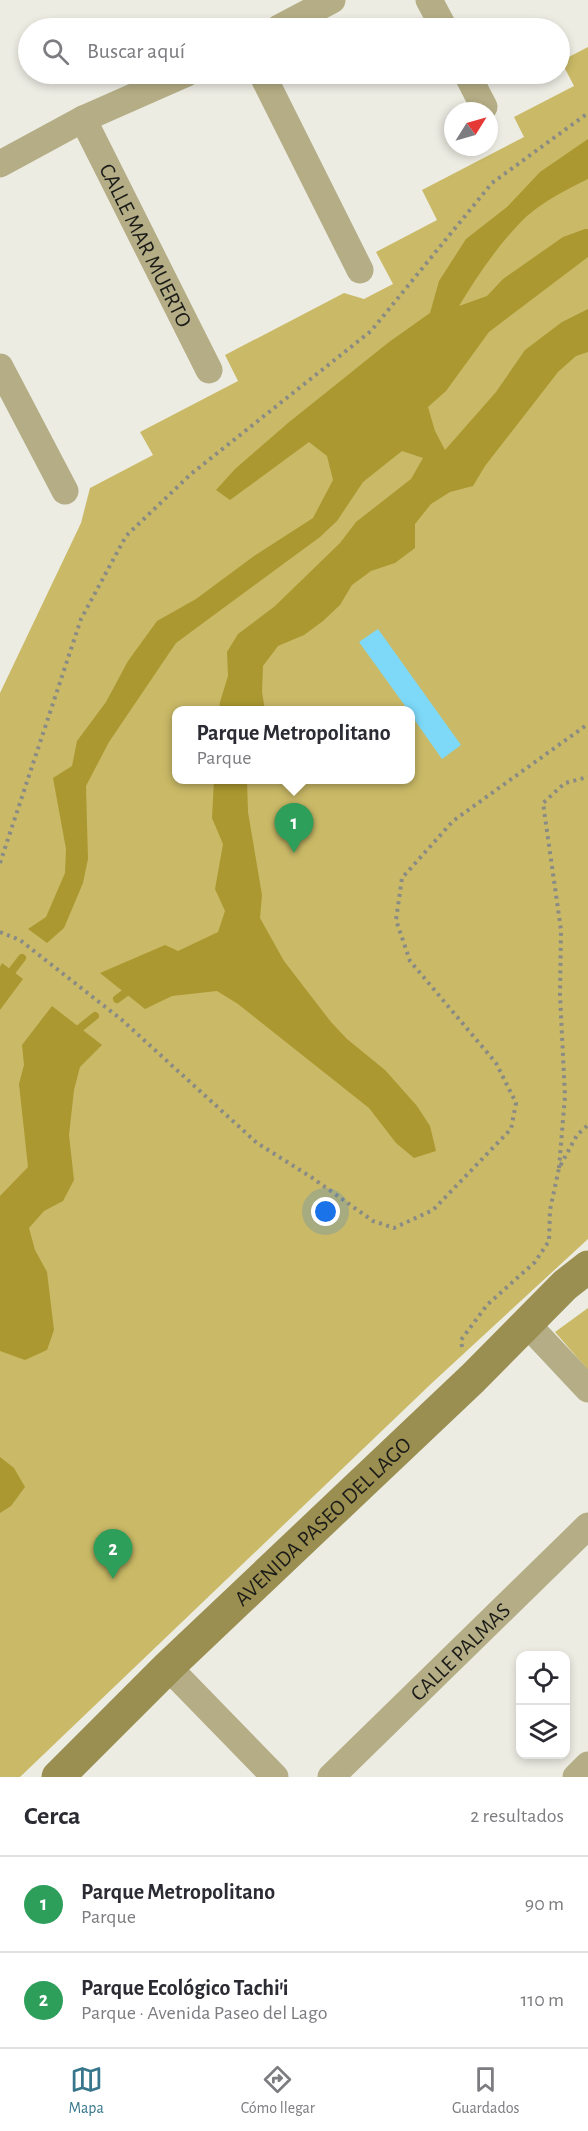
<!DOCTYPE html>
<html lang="es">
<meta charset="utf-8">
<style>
:root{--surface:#fff;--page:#f2f2f3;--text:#2b2b33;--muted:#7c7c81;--line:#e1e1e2;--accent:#37768b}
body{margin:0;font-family:"Alegreya Sans",sans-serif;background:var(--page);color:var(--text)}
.controls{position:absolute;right:18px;bottom:18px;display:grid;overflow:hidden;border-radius:12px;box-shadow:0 3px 9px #0003}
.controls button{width:54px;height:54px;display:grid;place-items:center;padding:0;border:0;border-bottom:2px solid var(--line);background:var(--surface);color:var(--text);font:30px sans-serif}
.compass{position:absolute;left:444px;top:102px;width:54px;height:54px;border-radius:50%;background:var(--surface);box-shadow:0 3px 9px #0003;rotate:53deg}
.you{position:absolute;left:326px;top:1212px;width:21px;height:21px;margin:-15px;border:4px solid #fff;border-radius:50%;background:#1a73e8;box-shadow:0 0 0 9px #1a73e833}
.badge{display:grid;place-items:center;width:39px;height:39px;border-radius:50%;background:var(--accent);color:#fff;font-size:20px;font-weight:700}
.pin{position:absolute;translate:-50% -50px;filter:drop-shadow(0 2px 3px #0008)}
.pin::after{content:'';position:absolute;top:32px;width:21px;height:18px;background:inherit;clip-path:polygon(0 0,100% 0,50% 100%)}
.popup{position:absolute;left:172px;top:706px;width:243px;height:78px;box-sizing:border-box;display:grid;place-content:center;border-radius:12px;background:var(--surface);filter:drop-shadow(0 2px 4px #0005);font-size:20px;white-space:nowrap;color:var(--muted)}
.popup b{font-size:22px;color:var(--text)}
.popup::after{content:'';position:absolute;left:50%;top:100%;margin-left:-12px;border:12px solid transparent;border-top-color:var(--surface)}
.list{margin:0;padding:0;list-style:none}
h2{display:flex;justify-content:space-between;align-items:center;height:78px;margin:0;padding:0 24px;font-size:26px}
h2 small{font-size:20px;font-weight:400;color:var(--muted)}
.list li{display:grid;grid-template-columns:39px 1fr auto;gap:18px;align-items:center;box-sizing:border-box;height:96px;padding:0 24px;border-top:2px solid var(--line)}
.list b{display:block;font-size:22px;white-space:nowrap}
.list p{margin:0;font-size:20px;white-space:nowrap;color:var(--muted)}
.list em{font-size:20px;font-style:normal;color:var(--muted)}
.icon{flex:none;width:33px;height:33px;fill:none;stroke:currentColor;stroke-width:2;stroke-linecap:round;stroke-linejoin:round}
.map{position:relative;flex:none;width:588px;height:1777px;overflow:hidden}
.search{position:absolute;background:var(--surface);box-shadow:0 3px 9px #0003;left:18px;right:18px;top:18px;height:66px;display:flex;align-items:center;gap:15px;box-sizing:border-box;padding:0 21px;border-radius:33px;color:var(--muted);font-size:22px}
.sheet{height:270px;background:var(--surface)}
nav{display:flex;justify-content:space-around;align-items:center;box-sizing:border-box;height:84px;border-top:2px solid var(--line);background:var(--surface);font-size:16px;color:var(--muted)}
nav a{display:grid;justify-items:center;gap:3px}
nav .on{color:var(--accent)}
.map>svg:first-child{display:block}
.green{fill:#caba67;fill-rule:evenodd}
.water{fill:#ab9830}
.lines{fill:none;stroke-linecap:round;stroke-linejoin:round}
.stream{stroke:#ab9830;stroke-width:8}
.building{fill:#7ed9f9}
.path{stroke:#8b8b85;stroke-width:4;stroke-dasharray:3 4.5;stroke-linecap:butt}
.minor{stroke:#b4ad85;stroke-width:27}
.secondary{stroke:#9a8e50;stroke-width:33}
.labels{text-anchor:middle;stroke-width:4.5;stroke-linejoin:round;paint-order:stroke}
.street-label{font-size:22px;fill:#1b1b18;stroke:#faf9f1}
</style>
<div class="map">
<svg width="588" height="1777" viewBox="0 0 588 1777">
<rect width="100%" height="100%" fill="#edece3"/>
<g class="green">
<path d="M588,47V1239L433,1382L20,1777H0V693L81,523L90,488L153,455L140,432L238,381L225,355L344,293L364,299L393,284L376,252L437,220L422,190L524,137L514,117L574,86L561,61ZM177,710H411V780H177Z"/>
<path d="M588,1308V1370L555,1332Z"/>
</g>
<g class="water">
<path d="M588,139V179C564,191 537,204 519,224C496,248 476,278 459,306L487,296L503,279L563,237L585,229H588V257L489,332L446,391L428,407L435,431L445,450L496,392L525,350L562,322L588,309V352L576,356L558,372L485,466L473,486L450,492L431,504L415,524V548L395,563L371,571L352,585L340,605L323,621L304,635L278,646L263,666L262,692L265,710H219L220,702L228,676L227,652L238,634L275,606L340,543L356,522L411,479L423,458L402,451L363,482L337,521L320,537L176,643L109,742L86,786L88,859L83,883L64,928L47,943L28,929L46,917L65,873L66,849L53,778L72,766L77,741L106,702L128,661L157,621L196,599L254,556L313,518L333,480L327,456L309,442L230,500L216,490L235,469L288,423L389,342L430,313L439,281L466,239L507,207L540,172Z"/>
<path d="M214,780H247L248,812L262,895L260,918L284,961L331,1022L347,1039L385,1070L417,1106L430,1126L436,1151L414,1158L396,1143L369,1108L238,1004L217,991L172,996L145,1009L100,973L165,945L178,951L218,932L225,911L215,889L223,844L212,818Z"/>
<path d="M2,963L23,979L0,1010V967Z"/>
<path d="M52,1006L102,1045L80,1067L74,1090L69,1135L74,1180L63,1201L44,1211L29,1228L35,1250L47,1272L54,1330L47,1350L25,1360L0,1351V1196L28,1167L19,1084L24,1065L22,1045Z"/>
<path d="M0,1457L14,1468L25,1487L11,1506L0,1513Z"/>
</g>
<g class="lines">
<g class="stream">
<path d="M12,971L22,958"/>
<path d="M117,999L125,993"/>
<path d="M80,1028L95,1016"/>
</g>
</g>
<path class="building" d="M378,629L461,745L442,759L411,715V710H408L359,642Z"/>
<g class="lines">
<g class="path">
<path d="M0,863L81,619L126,536L191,474L371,331L492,183L588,113"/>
<path d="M0,932L20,940L122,1020L257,1143L311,1177L373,1221L394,1228L433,1210L511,1129L516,1103L496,1063L410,961L396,920L402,878L453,821L588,724"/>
<path d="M559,1168L565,1096L560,995L561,930L543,803L565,783L588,777"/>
<path d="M462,1347L461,1340L487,1305L535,1262L549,1241L550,1210L559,1168L577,1135L588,1125"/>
</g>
<g class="minor">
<path d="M429,0L444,28"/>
<path d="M279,28L332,0"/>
<path d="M262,74L360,270"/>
<path d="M467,74L484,107"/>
<path id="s1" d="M83,119L209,370"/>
<path d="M0,164L83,119L185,74"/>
<path d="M0,367L65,491"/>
<path d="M527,1324L588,1389"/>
<path d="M168,1667L275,1777"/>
<path id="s2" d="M331,1777L588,1526"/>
<path d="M576,1777L588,1765"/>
</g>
<path class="secondary" id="s3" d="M58,1777L168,1667L473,1378L565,1285L588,1267"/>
</g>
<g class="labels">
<g class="street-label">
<text dy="8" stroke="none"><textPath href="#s1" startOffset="141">CALLE MAR MUERTO</textPath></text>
<text dy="8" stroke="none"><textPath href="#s3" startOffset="368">AVENIDA PASEO DEL LAGO</textPath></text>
<text dy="8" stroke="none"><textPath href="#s2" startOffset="180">CALLE PALMAS</textPath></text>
</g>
</g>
</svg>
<div class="controls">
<button><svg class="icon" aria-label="locate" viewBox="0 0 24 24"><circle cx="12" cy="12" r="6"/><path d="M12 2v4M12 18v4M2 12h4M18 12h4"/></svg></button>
<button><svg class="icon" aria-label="layers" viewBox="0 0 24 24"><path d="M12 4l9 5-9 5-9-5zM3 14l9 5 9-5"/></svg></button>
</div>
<svg class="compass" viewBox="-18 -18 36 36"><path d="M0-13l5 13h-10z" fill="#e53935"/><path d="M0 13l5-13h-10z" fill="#7c7c81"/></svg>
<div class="you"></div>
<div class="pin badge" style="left:294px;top:853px;background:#2e9e5b">1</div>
<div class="popup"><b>Parque Metropolitano</b>Parque</div>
<div class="pin badge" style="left:113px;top:1579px;background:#2e9e5b">2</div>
<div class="search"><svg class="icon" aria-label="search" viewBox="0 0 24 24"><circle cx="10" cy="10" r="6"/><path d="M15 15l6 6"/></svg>Buscar aquí</div>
</div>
<section class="sheet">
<h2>Cerca<small>2 resultados</small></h2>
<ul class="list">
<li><span class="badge" style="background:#2e9e5b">1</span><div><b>Parque Metropolitano</b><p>Parque</p></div><em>90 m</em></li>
<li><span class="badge" style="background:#2e9e5b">2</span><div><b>Parque Ecológico Tachi'i</b><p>Parque · Avenida Paseo del Lago</p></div><em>110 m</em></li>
</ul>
</section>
<nav>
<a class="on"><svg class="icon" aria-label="map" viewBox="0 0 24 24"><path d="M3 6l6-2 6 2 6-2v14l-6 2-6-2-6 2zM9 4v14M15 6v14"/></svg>Mapa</a>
<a><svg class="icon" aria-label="directions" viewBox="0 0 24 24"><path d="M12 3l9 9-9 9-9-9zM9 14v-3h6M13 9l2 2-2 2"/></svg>Cómo llegar</a>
<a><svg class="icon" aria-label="saved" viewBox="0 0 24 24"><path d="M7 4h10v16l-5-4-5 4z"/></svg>Guardados</a>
</nav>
